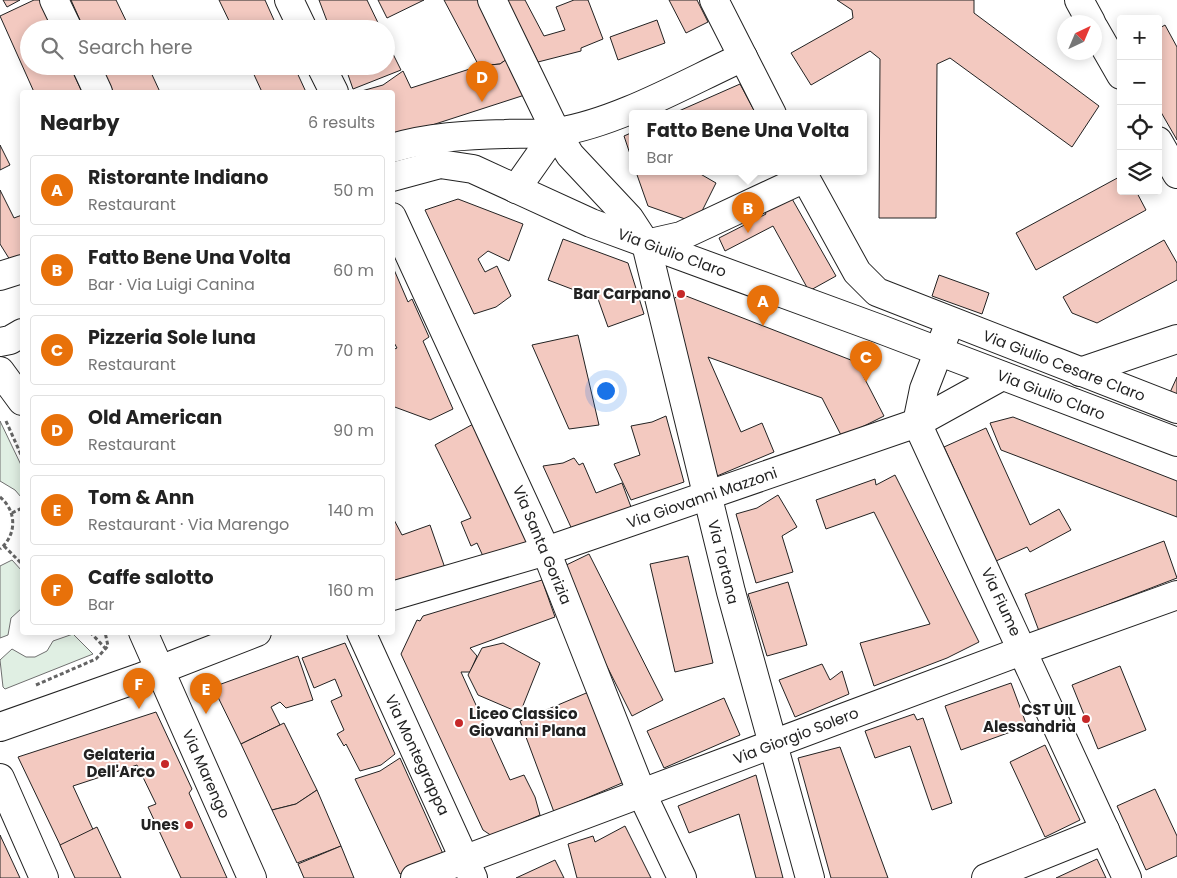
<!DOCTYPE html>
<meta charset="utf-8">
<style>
:root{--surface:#fff;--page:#f2f2f2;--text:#222;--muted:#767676;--line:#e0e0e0;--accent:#c62828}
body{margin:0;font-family:Poppins,sans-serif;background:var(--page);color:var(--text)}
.controls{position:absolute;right:15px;top:15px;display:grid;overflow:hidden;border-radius:5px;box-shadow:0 2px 12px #0003}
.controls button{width:45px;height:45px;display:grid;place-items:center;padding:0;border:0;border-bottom:1px solid var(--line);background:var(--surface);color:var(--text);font:25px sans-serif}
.compass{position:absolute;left:1057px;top:15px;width:45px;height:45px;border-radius:50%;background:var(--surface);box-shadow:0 2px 12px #0003;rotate:44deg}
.you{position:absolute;left:605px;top:390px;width:18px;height:18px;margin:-12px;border:4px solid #fff;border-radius:50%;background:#1a73e8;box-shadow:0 0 0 8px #1a73e833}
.badge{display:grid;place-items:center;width:32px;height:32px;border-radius:50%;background:var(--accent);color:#fff;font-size:16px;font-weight:700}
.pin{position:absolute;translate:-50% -41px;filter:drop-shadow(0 1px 2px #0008)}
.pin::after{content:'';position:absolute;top:26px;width:18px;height:15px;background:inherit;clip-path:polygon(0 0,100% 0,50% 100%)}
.popup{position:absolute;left:629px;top:110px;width:238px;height:65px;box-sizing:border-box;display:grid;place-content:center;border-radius:5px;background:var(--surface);filter:drop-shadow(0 1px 4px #0005);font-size:16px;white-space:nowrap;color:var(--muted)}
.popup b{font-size:19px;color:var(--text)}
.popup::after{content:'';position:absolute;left:50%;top:100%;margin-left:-10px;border:10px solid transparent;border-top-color:var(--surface)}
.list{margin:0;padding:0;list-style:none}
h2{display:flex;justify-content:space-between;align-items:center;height:65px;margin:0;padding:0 20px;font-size:21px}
h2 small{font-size:16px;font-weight:400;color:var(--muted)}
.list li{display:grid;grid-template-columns:32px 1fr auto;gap:15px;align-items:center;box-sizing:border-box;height:70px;margin:0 10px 10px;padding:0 10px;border:1px solid var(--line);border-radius:5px}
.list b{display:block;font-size:19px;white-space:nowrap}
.list p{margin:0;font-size:16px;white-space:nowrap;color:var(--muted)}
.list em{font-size:16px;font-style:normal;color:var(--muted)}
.icon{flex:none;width:28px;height:28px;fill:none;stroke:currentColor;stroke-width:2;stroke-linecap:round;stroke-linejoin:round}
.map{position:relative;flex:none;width:1177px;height:878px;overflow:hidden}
.search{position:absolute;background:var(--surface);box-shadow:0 2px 12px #0003;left:20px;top:20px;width:375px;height:55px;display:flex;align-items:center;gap:12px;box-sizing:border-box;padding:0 18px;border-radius:28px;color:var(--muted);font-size:19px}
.panel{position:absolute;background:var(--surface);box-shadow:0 2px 12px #0003;left:20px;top:90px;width:375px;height:545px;border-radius:5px}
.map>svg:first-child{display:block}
.green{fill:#e0efe3;stroke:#6f6f6f}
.building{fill:#f3c9c0;stroke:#222}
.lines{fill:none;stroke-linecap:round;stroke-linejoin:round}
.minor-casing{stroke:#222;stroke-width:30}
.path{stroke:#646464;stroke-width:3;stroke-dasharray:4 2.5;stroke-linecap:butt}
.minor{stroke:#fff;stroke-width:28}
.poi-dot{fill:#c62828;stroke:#fff;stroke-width:2}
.labels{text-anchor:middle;stroke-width:4;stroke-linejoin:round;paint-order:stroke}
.street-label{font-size:15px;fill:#222;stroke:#fff}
.poi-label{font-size:15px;font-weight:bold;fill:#222;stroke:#fff;text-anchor:end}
</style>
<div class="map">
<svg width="1177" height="878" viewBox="0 0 1177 878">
<rect width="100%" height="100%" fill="#fff"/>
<g class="green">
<path d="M0,421L22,467L21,497L15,490L0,481Z"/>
<path d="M12,560L22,571V608L11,618L8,635L0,638V566Z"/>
<path d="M73,634L93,654L5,689L3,687L0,660L12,649L26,657H35L47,651L53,641Z"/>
</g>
<g class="building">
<path d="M3,0H20L7,7Z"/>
<path d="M34,0H40L53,29H29V66H70L82,92H34L0,16Z"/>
<path d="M71,0H116L130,29H84Z"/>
<path d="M219,0H265L278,29H233Z"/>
<path d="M319,0H367L381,29H330Z"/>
<path d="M378,0H424L387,18Z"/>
<path d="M444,0H486L514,54L500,64L479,66Z"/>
<path d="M507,0H525L544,36L565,30L556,7L574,0H588L603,39L581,48V51L538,62Z"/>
<path d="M669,0H697L708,22L686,33Z"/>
<path d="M837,0H974V13L1099,106L1072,147L950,58L937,64L936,218H879L880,59L870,51L811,85L791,53L853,18L852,10Z"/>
<path d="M657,20L665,43L618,60L610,37Z"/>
<path d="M1165,25L1177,47V140L1158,107V29Z"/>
<path d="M386,40L401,70L353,89L345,66H386Z"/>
<path d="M514,54L534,92L392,138V92H358L383,85L403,71L411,88L479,66L500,64Z"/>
<path d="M101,66H148L160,92H113Z"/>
<path d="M250,66H294L306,92H262Z"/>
<path d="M740,84L756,114H672Z"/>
<path d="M633,132V163L624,136Z"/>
<path d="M0,145L10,165L0,170Z"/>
<path d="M636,172H697L716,183L698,219H685L648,206Z"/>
<path d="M1121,176V191H1136L1146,210L1036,270L1016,233Z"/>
<path d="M0,190L14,218L22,215V255L10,260L0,244Z"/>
<path d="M791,197L836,276L809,291L773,226L725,251L719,238L766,214L765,212Z"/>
<path d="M458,199L523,224L509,261L488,251L478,259L485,272L497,266L511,296L496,307L474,314L425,210Z"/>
<path d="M563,239L628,263L644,314L608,327L598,299L548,280Z"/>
<path d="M1164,240L1177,263V280L1097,323L1072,313L1063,297Z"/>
<path d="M392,265L408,302L412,299L429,337L423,341L453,409L430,420L392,406V350L397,348L392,339Z"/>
<path d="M939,275L989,293L982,314L932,296Z"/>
<path d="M681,294L856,362L884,416L842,437L822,398L708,357L741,432L762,423L774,452L717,476L667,303Z"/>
<path d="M578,335L599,425L569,429L532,345Z"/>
<path d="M1177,377V403L1167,399Z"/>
<path d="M666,416L684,482L631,500L614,464L640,455L631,426L652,422Z"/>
<path d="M1013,417L1177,481V517L1001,450L990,423Z"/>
<path d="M475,423L531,545L487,565L477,543L471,546L461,522L471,518L435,445Z"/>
<path d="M986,428L1030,525L1059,509L1071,530L1030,552L1027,547L996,561L944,447Z"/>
<path d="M574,458L579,465L583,463L596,493L622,483L634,515L575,536L543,466L563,463Z"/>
<path d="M895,475L979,642L947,658L874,686L860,643L930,624L874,512L826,529L816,500L875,479L876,485Z"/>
<path d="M778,495L797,527L782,536L793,572L756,583L736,514L757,508Z"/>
<path d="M392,516L402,535L430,525L446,571L392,588Z"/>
<path d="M1164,541L1177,578L1039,631L1025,594Z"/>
<path d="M589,554L663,700L632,716L558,569Z"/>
<path d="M688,556L713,663L675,672L650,564Z"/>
<path d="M542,580L555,617L470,648L477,656L470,672H461L510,780L524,775L535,797L540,815L492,836L483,830L401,654L417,620L420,621L423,616Z"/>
<path d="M788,582L807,645L767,656L748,594Z"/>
<path d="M345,643L395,754L381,765L360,771L346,744L344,746L337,734L344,730L331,701L342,696L335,679L314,688L302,658Z"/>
<path d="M503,643L540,663L520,713L478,695L468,675L482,648Z"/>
<path d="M298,656L313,700L286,708L280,702L271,707L280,725L241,744L213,687Z"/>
<path d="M822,664L830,680L842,671L849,694L795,717L779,680Z"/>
<path d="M1120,666L1146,730L1098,749L1072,685Z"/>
<path d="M1011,683L1027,726L961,750L945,706Z"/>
<path d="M591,691L629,780L554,812L520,721Z"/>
<path d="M724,698L740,735L664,768L647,731Z"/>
<path d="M156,712L192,789L189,793L227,878H181L148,807L156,804L137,765L73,786L96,836L85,843L63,851L18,757Z"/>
<path d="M914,714L917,720L923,718L952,803L932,810L910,746L875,758L865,731Z"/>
<path d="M284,723L317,790L296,804L272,810L241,744Z"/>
<path d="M1045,745L1080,820L1045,837L1010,762Z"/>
<path d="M840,747L888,878H831L798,758Z"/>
<path d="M400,758L444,856L400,874L355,779L380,771Z"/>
<path d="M756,775L783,878H756L739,814L689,833L678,806Z"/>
<path d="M1155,789L1177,836V856L1146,870L1117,806Z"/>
<path d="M317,790L341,846L297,863L272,810L296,804Z"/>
<path d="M625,826L651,878H577L568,844L593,836L595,842Z"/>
<path d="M97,827L121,878H75L60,845Z"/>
<path d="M0,835L20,878H0Z"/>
<path d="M341,846L354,878H304L298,864Z"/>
<path d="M1097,859L1106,878H1056Z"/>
<path d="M555,860L564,878H516Z"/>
</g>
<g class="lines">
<defs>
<g id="minor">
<path d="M54,0L68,29"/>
<path d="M289,0L303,29"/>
<path d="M492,0L556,132L570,155L629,218L646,244L731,592L810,878"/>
<path d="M714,0L772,114"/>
<path d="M1079,0L1091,22"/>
<path d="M1094,28L1121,75"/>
<path d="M86,66L98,92"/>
<path d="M321,66L334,92"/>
<path d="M1158,141L1177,174"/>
<path d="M392,148C429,137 467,135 505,134C523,133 540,135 558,132C619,122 686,83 743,57"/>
<path d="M802,172L857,272L877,292L1177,409"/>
<path d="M392,177L440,164L473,169L591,223L880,329L1177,442"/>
<path d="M516,189L556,132"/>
<path d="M392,217L546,551L642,794L682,878"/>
<path d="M646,244L681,236L805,178"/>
<path d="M0,276L22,269"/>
<path d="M950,322L924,389L917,423L1127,878"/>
<path d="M0,342L10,340L22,333"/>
<path d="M0,371L22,401"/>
<path d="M1080,372L1177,339"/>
<path d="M392,596L546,551L917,423L1002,376"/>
<path d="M143,632L252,878"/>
<path d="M361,632L473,878"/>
<path d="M0,727L139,678L257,632"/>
<path d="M0,778L44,878"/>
<path d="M415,878L1024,650L1177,595"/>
<path d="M986,878L1105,830"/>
</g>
</defs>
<use href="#minor" class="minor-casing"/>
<g class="path">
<path d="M6,421L22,457"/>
<path d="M0,497C17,511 17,535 0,549"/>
<path d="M12,513L22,508"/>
<path d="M4,546L22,564"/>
<path d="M90,632L107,650"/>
<path d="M36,685L96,659L108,646L105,632"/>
</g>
<use href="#minor" class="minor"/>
</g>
<g class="poi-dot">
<circle cx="681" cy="294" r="5"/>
<circle cx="1086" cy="719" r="5"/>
<circle cx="459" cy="723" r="5"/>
<circle cx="165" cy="764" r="5"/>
<circle cx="189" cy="825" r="5"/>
</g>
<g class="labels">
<g class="street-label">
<text transform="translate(672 253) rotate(20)" y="5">Via Giulio Claro</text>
<text transform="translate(1064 366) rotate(21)" y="5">Via Giulio Cesare Claro</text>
<text transform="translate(1051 395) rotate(21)" y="5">Via Giulio Claro</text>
<text transform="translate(702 498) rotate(-19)" y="5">Via Giovanni Mazzoni</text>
<text transform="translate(542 545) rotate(67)" y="5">Via Santa Gorizia</text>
<text transform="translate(723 562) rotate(76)" y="5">Via Tortona</text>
<text transform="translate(1001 602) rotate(65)" y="5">Via Fiume</text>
<text transform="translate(796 736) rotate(-21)" y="5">Via Giorgio Solero</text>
<text transform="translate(417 755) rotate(65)" y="5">Via Montegrappa</text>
<text transform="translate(206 774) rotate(66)" y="5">Via Marengo</text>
</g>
<g class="poi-label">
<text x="671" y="299">Bar Carpano</text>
<text x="1076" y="715">CST UIL<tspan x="1076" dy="17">Alessandria</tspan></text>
<text x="469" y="719" text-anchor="start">Liceo Classico<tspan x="469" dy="17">Giovanni Plana</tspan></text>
<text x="155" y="760">Gelateria<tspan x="155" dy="17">Dell'Arco</tspan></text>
<text x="179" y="830">Unes</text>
</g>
</g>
</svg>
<div class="controls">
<button>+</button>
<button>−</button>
<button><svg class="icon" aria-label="locate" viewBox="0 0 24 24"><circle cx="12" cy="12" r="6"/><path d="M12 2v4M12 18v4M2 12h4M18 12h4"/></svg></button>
<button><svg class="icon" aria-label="layers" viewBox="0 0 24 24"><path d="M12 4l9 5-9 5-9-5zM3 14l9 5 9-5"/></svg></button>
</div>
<svg class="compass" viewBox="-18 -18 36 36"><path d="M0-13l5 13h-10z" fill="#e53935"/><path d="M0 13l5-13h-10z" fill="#767676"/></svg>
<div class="you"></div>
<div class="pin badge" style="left:763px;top:326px;background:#e8710a">A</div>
<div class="pin badge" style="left:748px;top:233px;background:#e8710a">B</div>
<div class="popup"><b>Fatto Bene Una Volta</b>Bar</div>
<div class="pin badge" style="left:866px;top:382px;background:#e8710a">C</div>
<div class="pin badge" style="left:482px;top:102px;background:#e8710a">D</div>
<div class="pin badge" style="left:206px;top:714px;background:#e8710a">E</div>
<div class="pin badge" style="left:139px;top:709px;background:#e8710a">F</div>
<div class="search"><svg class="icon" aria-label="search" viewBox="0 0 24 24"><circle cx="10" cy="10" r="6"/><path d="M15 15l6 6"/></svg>Search here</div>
<section class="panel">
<h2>Nearby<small>6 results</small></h2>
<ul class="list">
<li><span class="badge" style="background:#e8710a">A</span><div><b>Ristorante Indiano</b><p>Restaurant</p></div><em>50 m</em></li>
<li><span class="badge" style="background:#e8710a">B</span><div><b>Fatto Bene Una Volta</b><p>Bar · Via Luigi Canina</p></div><em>60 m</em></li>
<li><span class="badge" style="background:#e8710a">C</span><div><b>Pizzeria Sole luna</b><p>Restaurant</p></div><em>70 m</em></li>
<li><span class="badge" style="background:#e8710a">D</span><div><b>Old American</b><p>Restaurant</p></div><em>90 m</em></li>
<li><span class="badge" style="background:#e8710a">E</span><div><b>Tom &amp; Ann</b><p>Restaurant · Via Marengo</p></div><em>140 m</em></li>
<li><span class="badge" style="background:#e8710a">F</span><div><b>Caffe salotto</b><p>Bar</p></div><em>160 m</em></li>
</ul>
</section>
</div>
